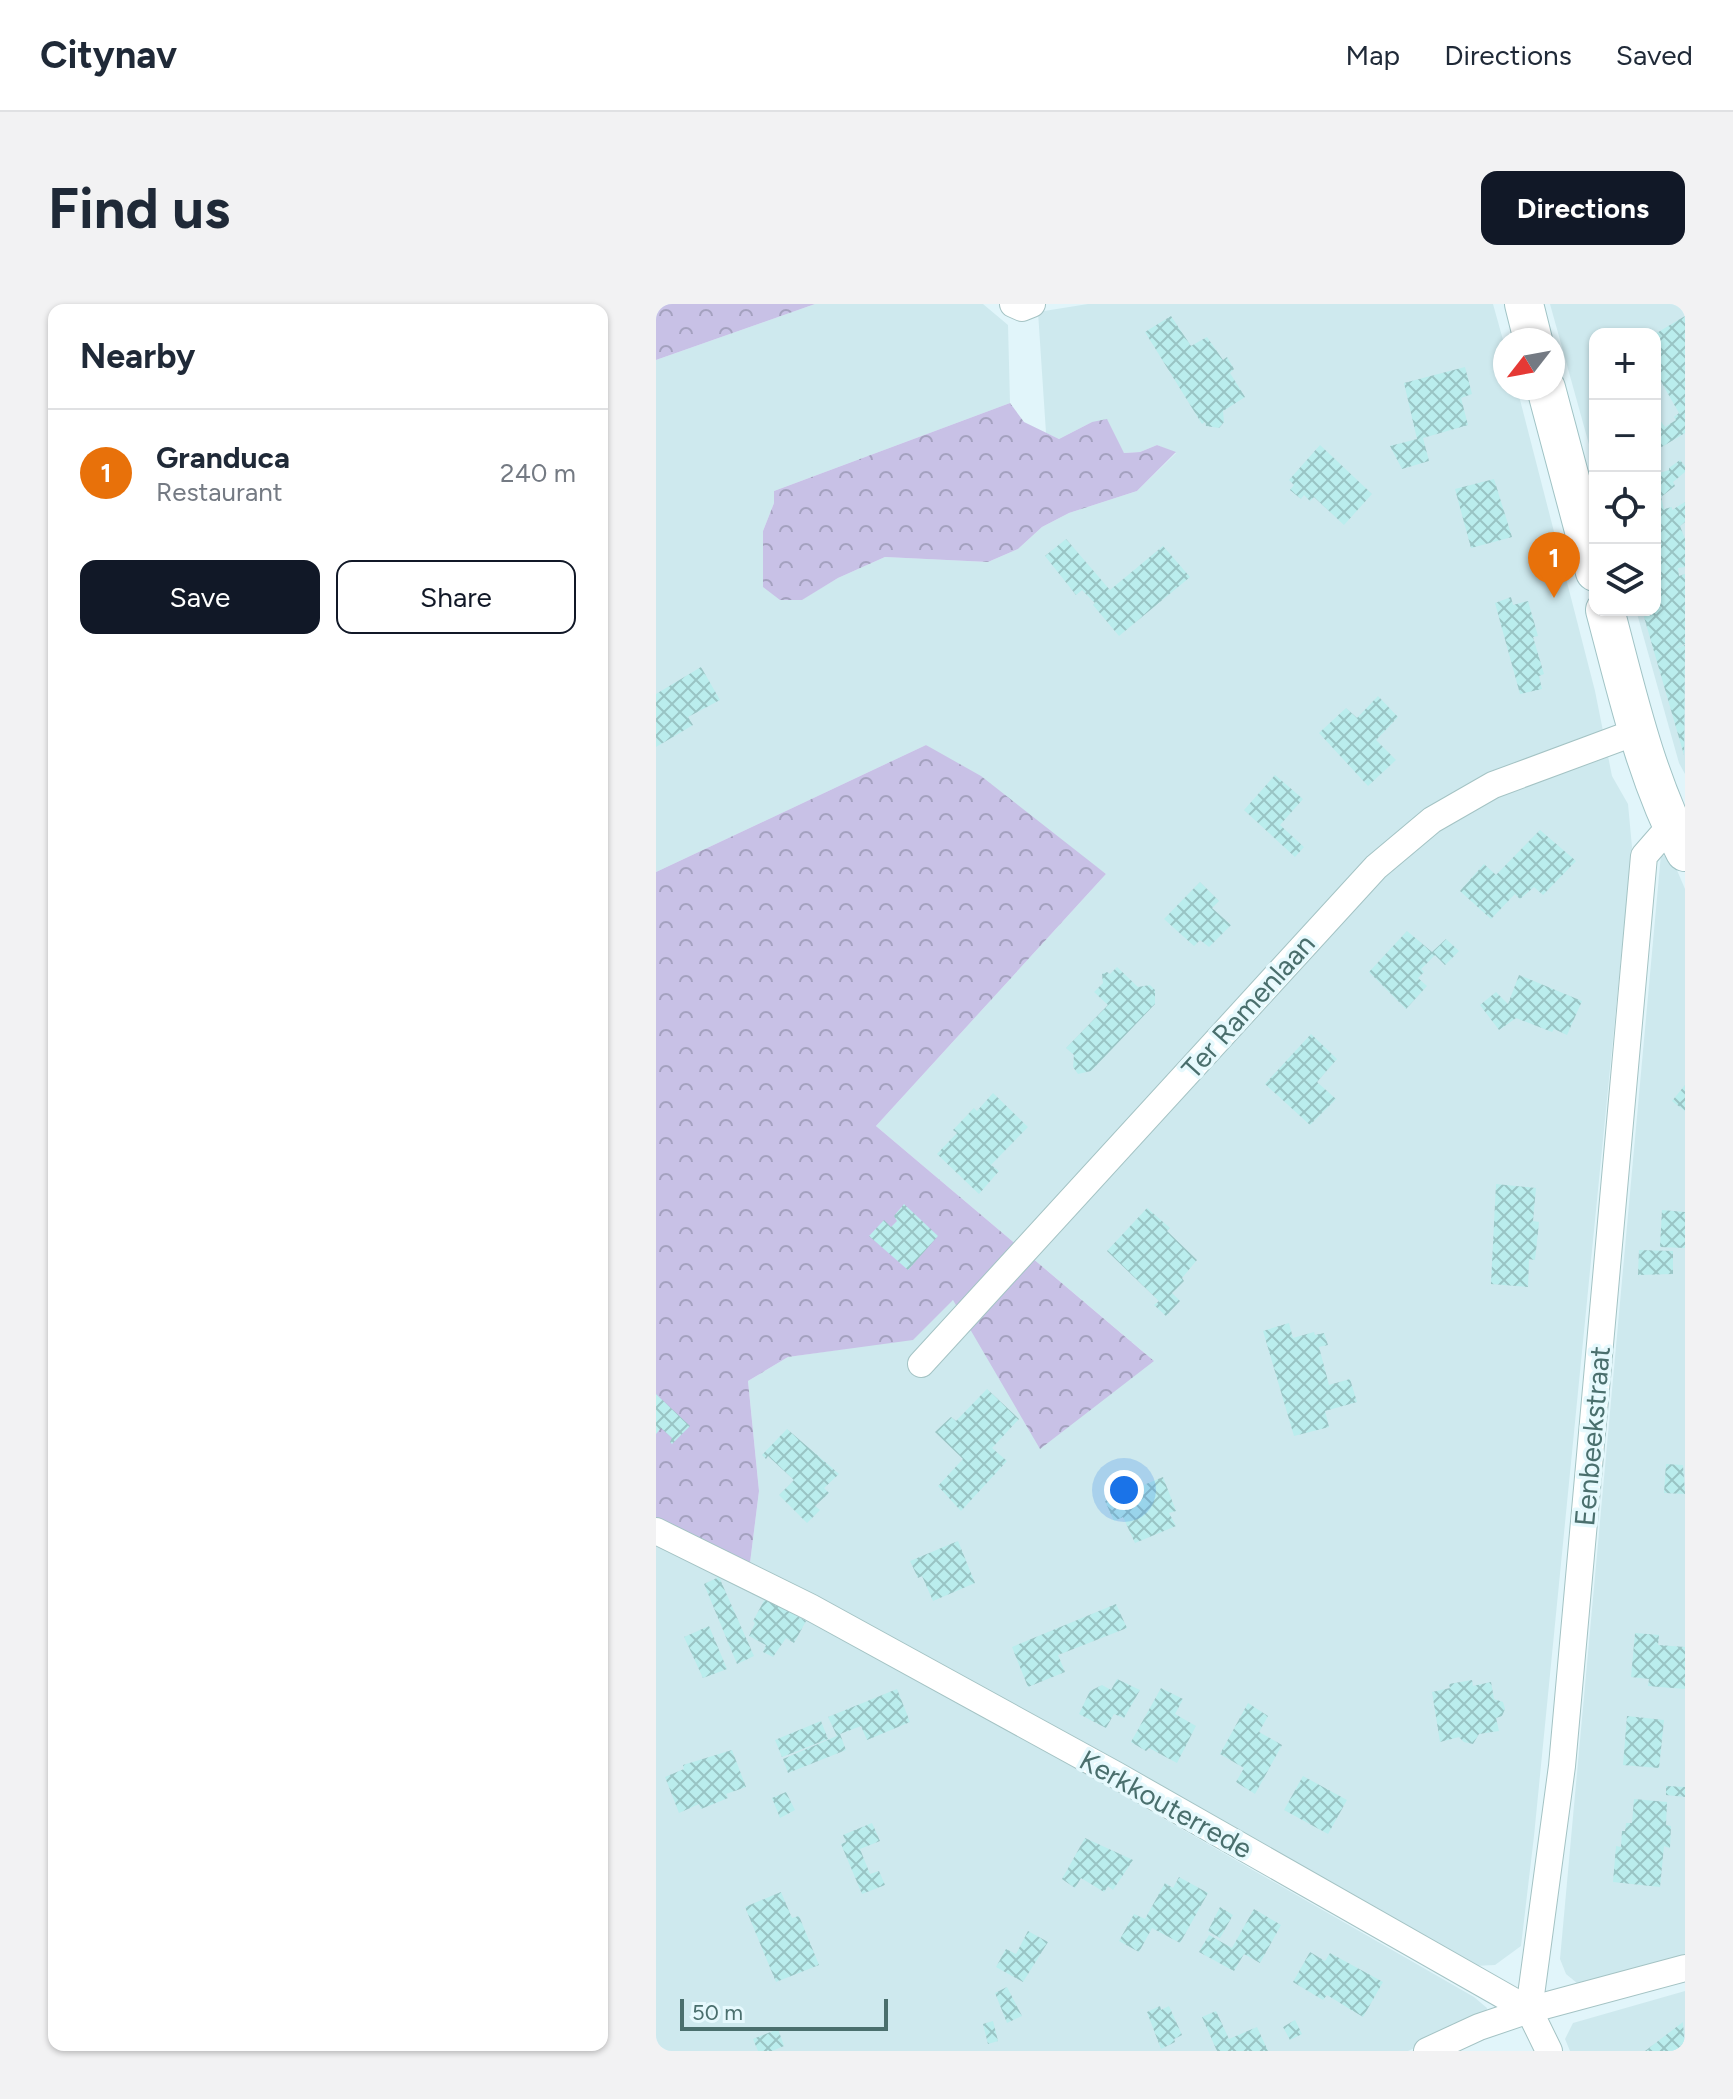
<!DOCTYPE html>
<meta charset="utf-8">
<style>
:root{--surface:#fff;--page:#f2f2f3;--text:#1f2937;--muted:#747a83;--line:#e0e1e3;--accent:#111827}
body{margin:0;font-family:Figtree,sans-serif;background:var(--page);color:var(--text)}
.controls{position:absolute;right:24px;top:24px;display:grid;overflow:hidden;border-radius:16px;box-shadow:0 2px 6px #0004}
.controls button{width:72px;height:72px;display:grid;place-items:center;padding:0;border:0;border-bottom:2px solid var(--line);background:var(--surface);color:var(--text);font:40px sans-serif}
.compass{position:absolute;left:837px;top:24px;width:72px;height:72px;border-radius:50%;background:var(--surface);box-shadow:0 2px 6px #0004;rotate:239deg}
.scale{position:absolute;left:24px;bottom:20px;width:208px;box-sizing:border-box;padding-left:8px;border:4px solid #4a6f6d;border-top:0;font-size:22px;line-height:28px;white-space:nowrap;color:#4a6f6d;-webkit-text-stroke:6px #e6f9fd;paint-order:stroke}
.you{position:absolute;left:468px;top:1186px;width:28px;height:28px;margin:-20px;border:6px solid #fff;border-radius:50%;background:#1a73e8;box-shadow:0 0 0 12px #1a73e833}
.badge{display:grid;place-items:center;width:52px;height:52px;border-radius:50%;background:var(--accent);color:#fff;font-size:26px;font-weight:700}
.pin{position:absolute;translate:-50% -66px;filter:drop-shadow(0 2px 4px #0008)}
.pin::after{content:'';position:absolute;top:42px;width:28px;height:24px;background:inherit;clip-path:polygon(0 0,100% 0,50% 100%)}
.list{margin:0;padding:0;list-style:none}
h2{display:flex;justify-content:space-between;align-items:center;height:104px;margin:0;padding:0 32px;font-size:34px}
h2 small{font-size:26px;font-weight:400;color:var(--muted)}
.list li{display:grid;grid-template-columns:52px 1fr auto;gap:24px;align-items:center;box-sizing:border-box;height:128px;padding:0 32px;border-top:2px solid var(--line)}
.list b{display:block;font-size:30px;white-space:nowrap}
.list p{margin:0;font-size:26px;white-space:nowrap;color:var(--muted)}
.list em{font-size:26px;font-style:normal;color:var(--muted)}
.actions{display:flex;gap:16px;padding:24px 32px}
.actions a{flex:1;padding:18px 0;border:2px solid var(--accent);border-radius:16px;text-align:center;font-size:28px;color:var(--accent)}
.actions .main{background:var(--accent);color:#fff}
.icon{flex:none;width:44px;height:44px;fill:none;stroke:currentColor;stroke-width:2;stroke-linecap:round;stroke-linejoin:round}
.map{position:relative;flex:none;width:1029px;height:1747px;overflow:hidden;border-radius:16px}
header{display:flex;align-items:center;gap:48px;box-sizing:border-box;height:112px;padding:0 40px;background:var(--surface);border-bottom:2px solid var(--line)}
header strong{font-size:38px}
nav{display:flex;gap:44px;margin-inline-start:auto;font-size:28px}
.intro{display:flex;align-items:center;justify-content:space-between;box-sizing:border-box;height:192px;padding:0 48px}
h1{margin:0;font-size:56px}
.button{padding:20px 36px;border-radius:16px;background:var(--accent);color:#fff;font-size:28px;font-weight:700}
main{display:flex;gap:48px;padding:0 48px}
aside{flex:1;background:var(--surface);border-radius:16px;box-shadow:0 2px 6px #0004}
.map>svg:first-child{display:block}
.residential{fill:#cee9ee}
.forest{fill:url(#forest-crowns)}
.building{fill:url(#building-cross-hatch)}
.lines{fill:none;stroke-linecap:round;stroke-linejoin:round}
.street-casing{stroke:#a4c3c4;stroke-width:28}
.secondary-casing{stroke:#a0c3c5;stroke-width:40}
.street{stroke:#fff;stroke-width:26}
.secondary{stroke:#fff;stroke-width:38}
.labels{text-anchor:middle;stroke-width:7;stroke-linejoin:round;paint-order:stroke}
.street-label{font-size:28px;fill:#4a6f6d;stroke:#e6f9fd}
</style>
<header>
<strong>Citynav</strong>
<nav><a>Map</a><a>Directions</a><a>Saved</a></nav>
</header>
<div class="intro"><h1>Find us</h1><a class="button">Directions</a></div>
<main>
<aside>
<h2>Nearby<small></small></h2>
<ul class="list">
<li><span class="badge" style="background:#e8710a">1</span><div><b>Granduca</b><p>Restaurant</p></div><em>240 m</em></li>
</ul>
<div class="actions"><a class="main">Save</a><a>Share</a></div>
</aside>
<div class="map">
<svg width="1029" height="1747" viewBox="0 0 1029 1747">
<defs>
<pattern id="forest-crowns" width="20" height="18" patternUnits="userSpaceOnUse" patternTransform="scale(2)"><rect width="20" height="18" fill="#c8c1e6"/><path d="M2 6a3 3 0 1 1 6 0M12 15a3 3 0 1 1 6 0" fill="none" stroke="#a4a1bf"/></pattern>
<pattern id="building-cross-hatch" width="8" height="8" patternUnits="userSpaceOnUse" patternTransform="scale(2)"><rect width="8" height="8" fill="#baeded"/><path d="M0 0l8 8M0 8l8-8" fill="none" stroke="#99c4c4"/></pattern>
</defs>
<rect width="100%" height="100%" fill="#e1f5fa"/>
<g class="residential">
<path d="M159,0H327L352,21L354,99L118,187V199L107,227L124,296H145L182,274L229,253L332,258L362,245L386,223L413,209L481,187L520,149L501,141L484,148L468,149L436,118L403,135L390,129L382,8L432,0H837L849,43V84H861L939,387L956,472L972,500L976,543L878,1532L865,1642L839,1661L817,1662L679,1587L454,1452L94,1259L103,1187L92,1077L132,1053L188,1045L297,996L497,1056L220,822L450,570L270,441L0,568V56Z"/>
<path d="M894,0H1029V470L1023,459L980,306H999V30H939V162Z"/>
<path d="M1005,550L1017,557L1029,585V1652L939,1677L921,1679L910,1670L904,1655Z"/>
<path d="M0,1237L176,1324L818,1693L831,1704L830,1712L752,1747H0Z"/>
<path d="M1029,1687V1747H914L909,1735L917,1719Z"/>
</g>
<g class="forest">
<path d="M0,0H159L0,56Z"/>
<path d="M354,99L368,118L403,135L436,118L451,115L468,149L484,148L501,141L520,148L481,187L413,209L386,223L362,245L332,258L229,253L182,274L146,296H124L107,283V227L118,199V187Z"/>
<path d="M270,441L325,472L450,570L220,822L498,1057L384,1145L297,996L257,1036L132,1053L92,1077L103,1187L94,1259L0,1214V568Z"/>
</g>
<g class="building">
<path d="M515,12L535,42L551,33L567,56L571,53L578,65L574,69L589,93L567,107L568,118L563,124L550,122L549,118L546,120L489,28Z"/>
<path d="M1029,12V129L999,147V109L1009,123L1020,116L1018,113L1023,109L999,67V30Z"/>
<path d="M809,63L816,90L805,94L812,121L767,134L773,157L746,165L734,142L761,135L748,79Z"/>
<path d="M664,141L716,190L688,221L658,193L654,197L648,191L645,195L634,186L638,181L633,176Z"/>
<path d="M1024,156L1029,162V168L1017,178L1019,182L1005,193L1008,205L1016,203V206L1029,198V218L1024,222L1029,235V263L1022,264L1023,272L1029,270V340L1018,345L1029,341L1028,451L986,306H999L1000,170L1013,166V164Z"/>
<path d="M838,175L856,233L815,244L799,185Z"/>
<path d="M410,235L454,286L507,242L534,273L463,332L437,301L439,299L426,286L420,291L389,252Z"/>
<path d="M855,293L857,301L872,297L882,332L877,333L888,370L883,372L886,385L864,390L839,299Z"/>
<path d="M45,363L64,396L32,413L37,421L0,443V390Z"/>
<path d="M722,392L742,413L720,436L740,456L712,482L663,429L690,404L701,414Z"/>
<path d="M619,471L647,495L624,521L648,543L639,553L588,506Z"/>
<path d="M884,526L920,557L887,591L878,583L864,595L859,590L835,615L804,587L828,560L840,571Z"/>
<path d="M544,578L563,597L556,604L575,621L553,643L544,636L538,642L508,615Z"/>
<path d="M751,627L776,648L790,635L803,647L789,661L779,651L765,665L768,668L762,674L771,682L750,705L713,668Z"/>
<path d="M461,663L482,683L494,681L499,686V700L435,767L422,770L417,763L418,751L410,744L452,701L438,688L447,679L446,670L451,668L454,670Z"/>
<path d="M863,671L926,697L911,731L898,725L896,728L860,714L843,726L824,701L840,688L852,700Z"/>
<path d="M655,730L681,755L661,778L680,795L654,821L609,780Z"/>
<path d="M1029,781V807L1016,797Z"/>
<path d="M337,789L372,823L335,861L343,867L323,890L281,850L301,829L297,826L318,804L321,807Z"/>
<path d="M840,880L880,884L877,917L883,918L879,956L873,955L872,983L835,980Z"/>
<path d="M248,900L282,932L252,966L213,932L228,916L235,923L241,917L238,912Z"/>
<path d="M491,904L514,924L511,927L541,956L526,974L528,977L516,989L524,997L510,1012L498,1001L503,997L451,947Z"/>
<path d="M1006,906L1029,908V944L1004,943Z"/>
<path d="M983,946L1017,947V970L982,971Z"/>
<path d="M633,1019L637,1034L658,1028L659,1031L668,1029L672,1041L663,1043L673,1081L694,1075L701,1098L669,1107L673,1123L638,1132L607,1027Z"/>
<path d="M331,1085L363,1115L336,1144L351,1157L305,1207L282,1182L307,1155L279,1128L295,1113L300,1117Z"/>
<path d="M0,1090L34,1122L16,1140L14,1138L16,1134L5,1124L0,1130Z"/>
<path d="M131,1125L183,1170L168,1184L173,1189L159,1202L164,1206L151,1219L123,1191L138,1176L112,1152L110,1155L106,1151Z"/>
<path d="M1010,1160L1027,1161L1029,1190L1008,1189Z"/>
<path d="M507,1173L520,1207L513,1209L520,1222L479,1239L467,1213L458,1217L449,1197Z"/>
<path d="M302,1237L319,1279L277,1297L266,1272L262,1274L254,1257Z"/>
<path d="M63,1273L98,1352L81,1360L48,1280Z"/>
<path d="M109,1295L150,1317L138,1339L130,1334L117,1353L107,1348L110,1341L93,1332L99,1319L97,1317Z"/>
<path d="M460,1300L471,1324L402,1351L409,1368L372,1383L356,1343Z"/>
<path d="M53,1322L71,1365L47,1374L28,1333Z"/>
<path d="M979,1329L1003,1331L1002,1341L1029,1343V1385L992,1382L993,1375L975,1373Z"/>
<path d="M461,1375L484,1386L468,1414L458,1410L450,1424L423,1410L434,1387L446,1381L455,1386Z"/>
<path d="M816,1376L817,1382L835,1378L838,1395L847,1398L849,1405L846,1412L840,1414L843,1427L823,1430L817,1440L808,1438L803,1433L784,1438L776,1388L794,1384L793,1380Z"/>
<path d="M505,1384L527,1395L519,1410L540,1422L521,1459L493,1444L490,1447L475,1438Z"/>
<path d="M241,1385L254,1418L211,1436L205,1422L184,1430L190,1446L132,1469L127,1455L181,1432L172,1413Z"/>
<path d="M592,1399L612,1412L603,1428L626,1441L599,1490L580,1478L588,1464L564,1450Z"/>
<path d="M971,1412L1008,1416L1003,1464L967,1461Z"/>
<path d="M165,1417L172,1435L126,1453L119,1436Z"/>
<path d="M76,1446L90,1483L70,1490L72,1494L45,1505L43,1500L23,1509L9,1473L28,1465L27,1461Z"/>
<path d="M647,1472L691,1496L672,1530L628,1506Z"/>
<path d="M1010,1482L1029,1483V1493L1010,1491Z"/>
<path d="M130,1488L139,1506L124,1514L116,1494Z"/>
<path d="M978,1495L1011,1498L1010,1521L1015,1522L1014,1544L1008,1542L1004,1583L957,1578L960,1542L965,1543L966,1527H969L970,1519H976Z"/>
<path d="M216,1519L224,1537L204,1545L214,1570L223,1567L229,1581L206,1590L185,1540L190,1538L187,1531Z"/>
<path d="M429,1534L477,1556L457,1586L452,1582L448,1588L425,1574L419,1584L406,1575Z"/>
<path d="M523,1573L552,1589L524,1639L496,1624L483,1648L463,1637L478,1610L489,1615L509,1579L517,1584Z"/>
<path d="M125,1588L136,1614L143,1612L163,1661L120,1678L89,1603Z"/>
<path d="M564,1603L577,1611L564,1634L552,1627Z"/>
<path d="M598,1605L625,1621L604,1659L588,1650L578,1667L543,1648L553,1631L576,1644Z"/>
<path d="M372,1627L392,1638L367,1678L340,1663L350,1645L360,1650Z"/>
<path d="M654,1648L669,1657L674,1649L727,1678L707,1713L671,1691L667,1696L637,1678Z"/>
<path d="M351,1683L366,1712L351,1719L339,1689Z"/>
<path d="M504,1702L505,1706L513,1702L526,1731L518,1735L519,1738L505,1745L491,1708Z"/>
<path d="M560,1707L573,1735L601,1723L612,1747H561L546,1713Z"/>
<path d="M639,1716L646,1730L634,1736L627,1723Z"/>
<path d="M337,1717L342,1737L332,1740L327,1720Z"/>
<path d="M1027,1718L1029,1747H989Z"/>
<path d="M122,1725L128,1742L116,1747H102L97,1735Z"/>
</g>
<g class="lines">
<defs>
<g id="street">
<path d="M357,0L366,4L376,0"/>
<path d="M265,1060L720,563L776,516L837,481L980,428"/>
<path d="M0,1227L154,1303L460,1471L873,1706"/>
<path d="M771,1747L823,1723L873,1706L1029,1664"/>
<path d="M893,1747L873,1706L906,1462L988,552L1015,521"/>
</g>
<g id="secondary">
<path d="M868,0L877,36"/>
<path d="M890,84L939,268"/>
<path d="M949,306C971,388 989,472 1029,548"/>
</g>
</defs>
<use href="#street" class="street-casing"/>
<use href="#secondary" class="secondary-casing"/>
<use href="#street" class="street"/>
<use href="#secondary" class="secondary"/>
</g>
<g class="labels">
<g class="street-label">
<text transform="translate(592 702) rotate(-48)" y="10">Ter Ramenlaan</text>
<text transform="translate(936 1132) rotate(-85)" y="10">Eenbeekstraat</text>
<text transform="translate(510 1500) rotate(29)" y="10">Kerkkouterrede</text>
</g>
</g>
</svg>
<div class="controls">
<button>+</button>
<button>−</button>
<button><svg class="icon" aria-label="locate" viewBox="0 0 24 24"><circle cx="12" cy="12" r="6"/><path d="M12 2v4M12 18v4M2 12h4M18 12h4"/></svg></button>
<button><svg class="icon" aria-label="layers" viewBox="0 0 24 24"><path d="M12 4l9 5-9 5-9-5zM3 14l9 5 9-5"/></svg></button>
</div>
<svg class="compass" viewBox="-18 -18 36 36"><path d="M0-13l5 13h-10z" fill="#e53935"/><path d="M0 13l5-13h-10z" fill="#747a83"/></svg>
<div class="scale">50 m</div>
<div class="you"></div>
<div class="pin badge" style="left:898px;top:294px;background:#e8710a">1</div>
</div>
</main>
